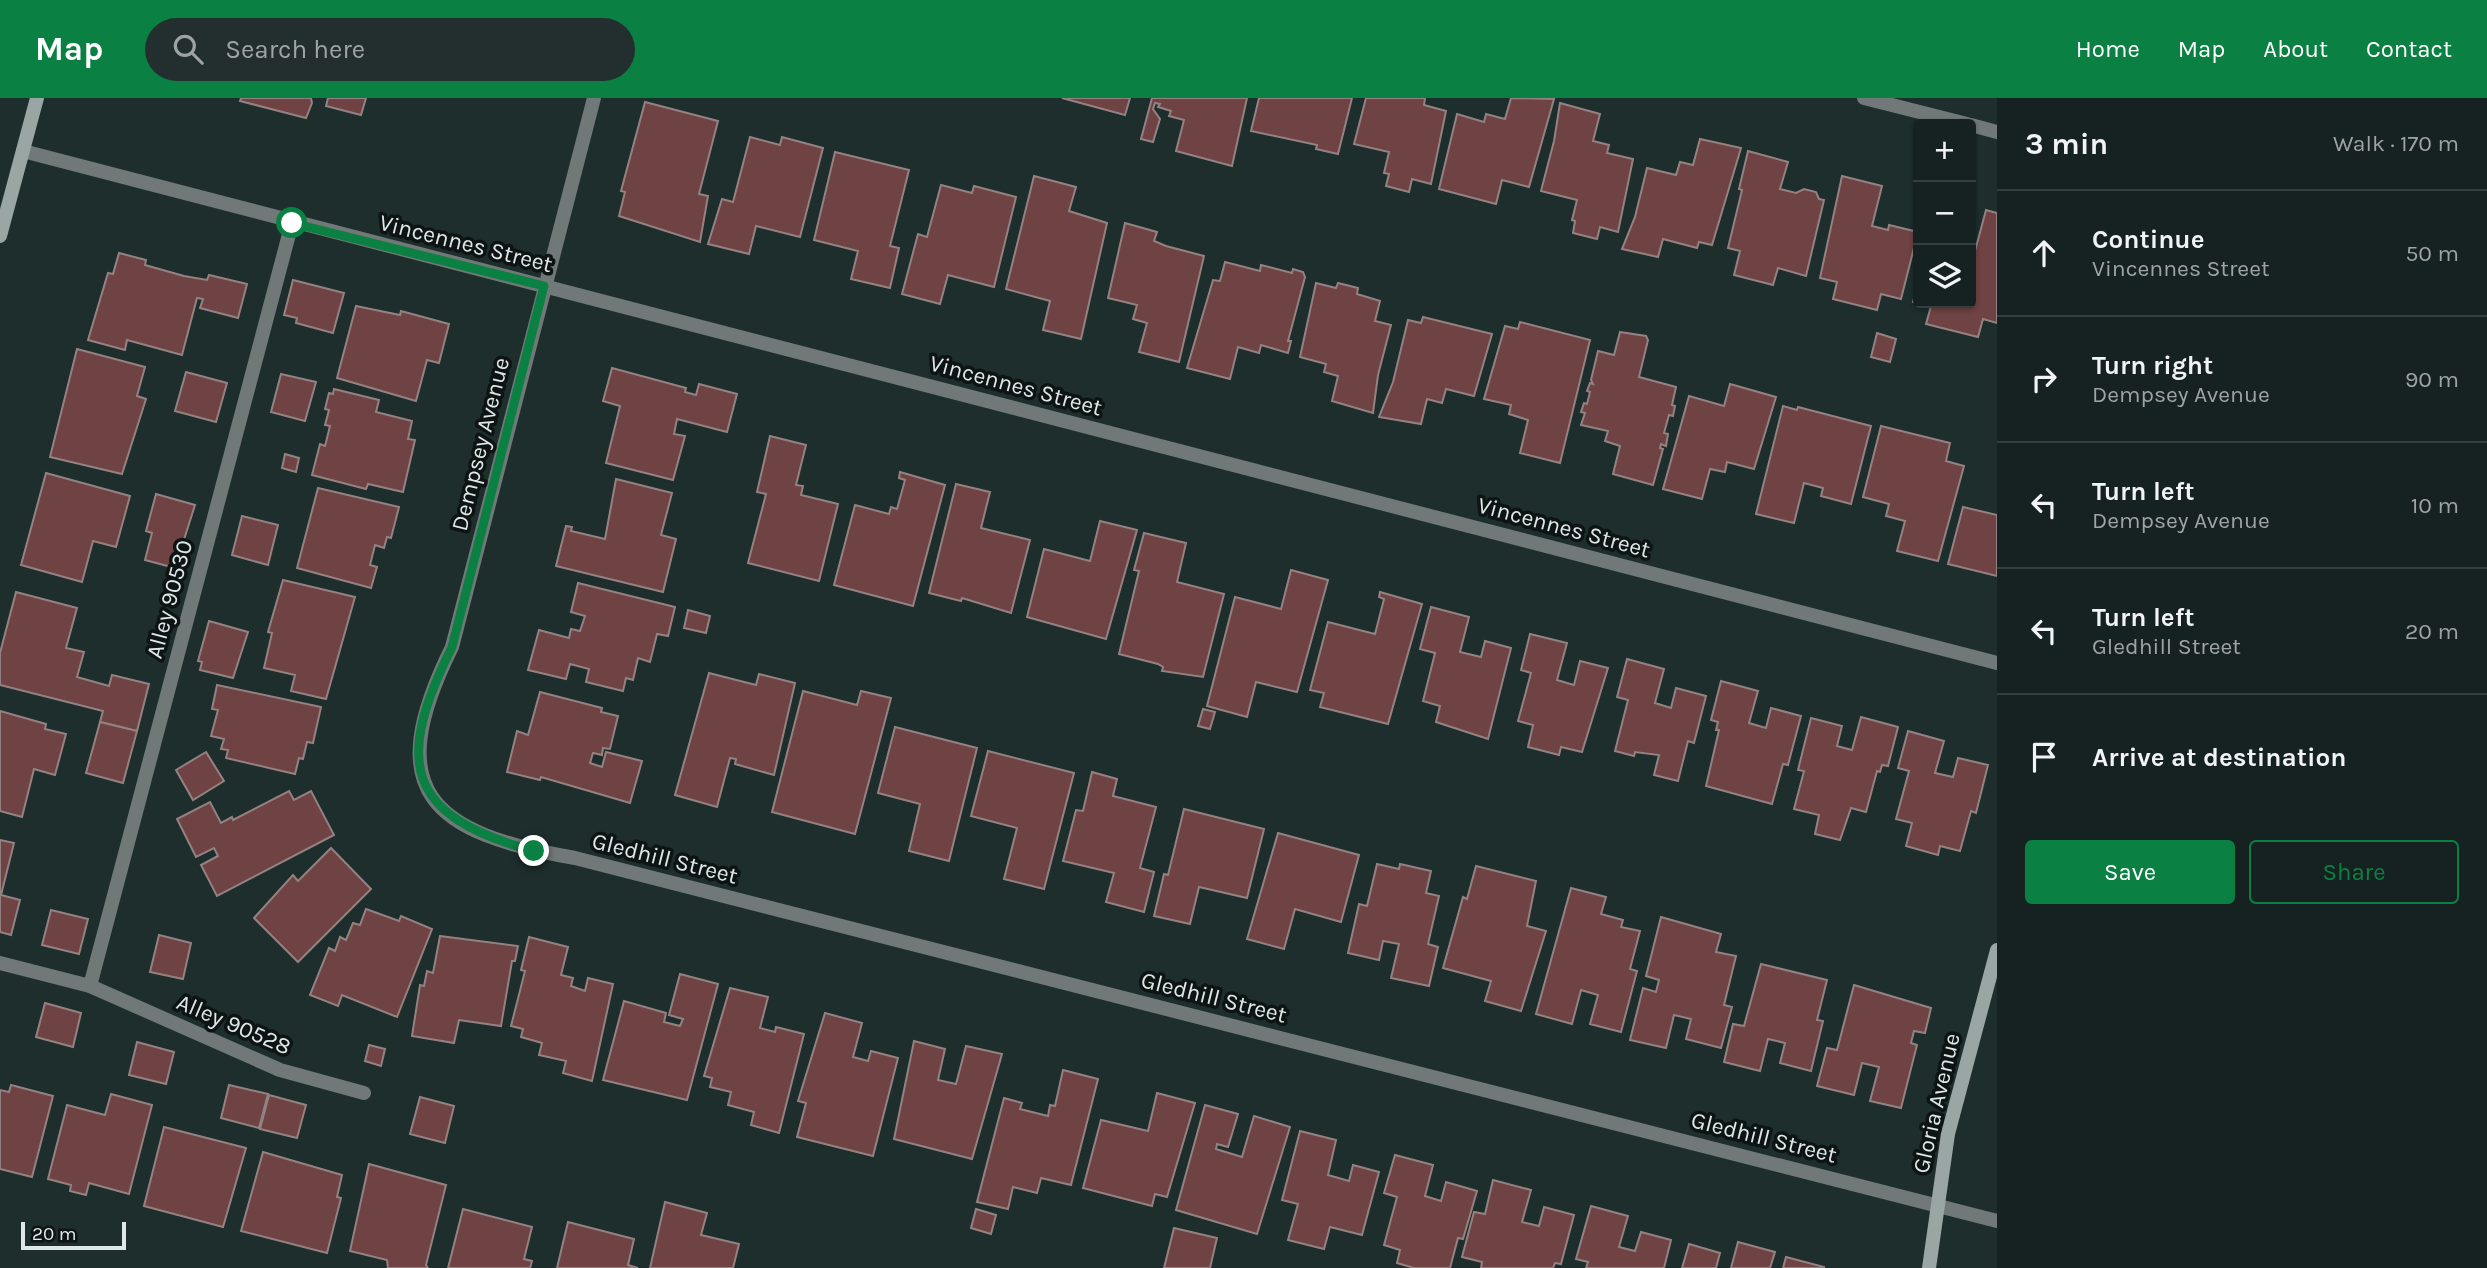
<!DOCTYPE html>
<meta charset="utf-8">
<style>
:root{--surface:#162221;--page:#232f2e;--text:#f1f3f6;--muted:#9ea4a5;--line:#353f3f;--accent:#0b8043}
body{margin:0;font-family:Karla,sans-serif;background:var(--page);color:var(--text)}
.controls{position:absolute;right:21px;top:21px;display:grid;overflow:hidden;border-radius:7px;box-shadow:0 2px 5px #0004}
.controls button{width:63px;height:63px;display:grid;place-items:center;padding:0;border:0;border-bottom:2px solid var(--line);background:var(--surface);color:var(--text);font:35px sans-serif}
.scale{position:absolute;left:21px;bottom:18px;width:105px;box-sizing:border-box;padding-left:7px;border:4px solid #dee9e7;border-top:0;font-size:19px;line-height:24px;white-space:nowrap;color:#dee9e7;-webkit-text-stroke:5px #0d1413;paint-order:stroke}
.stop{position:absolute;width:21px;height:21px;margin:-16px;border:5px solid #0b8043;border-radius:50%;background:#fff}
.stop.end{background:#0b8043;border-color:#fff;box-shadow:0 2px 7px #0008}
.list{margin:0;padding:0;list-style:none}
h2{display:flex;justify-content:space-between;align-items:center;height:91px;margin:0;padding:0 28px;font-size:30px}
h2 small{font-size:23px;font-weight:400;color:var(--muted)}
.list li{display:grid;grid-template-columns:46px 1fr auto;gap:21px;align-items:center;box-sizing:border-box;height:126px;padding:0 28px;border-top:2px solid var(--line)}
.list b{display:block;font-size:26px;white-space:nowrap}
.list p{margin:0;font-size:23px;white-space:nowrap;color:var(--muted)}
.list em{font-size:23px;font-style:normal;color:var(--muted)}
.actions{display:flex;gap:14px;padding:21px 28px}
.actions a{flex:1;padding:16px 0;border:2px solid var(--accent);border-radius:7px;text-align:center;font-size:24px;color:var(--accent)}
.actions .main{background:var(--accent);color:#fff}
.icon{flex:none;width:38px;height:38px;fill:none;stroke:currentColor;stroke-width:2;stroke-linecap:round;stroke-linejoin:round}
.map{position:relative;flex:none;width:1997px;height:1170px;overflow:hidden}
header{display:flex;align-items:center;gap:42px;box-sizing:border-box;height:98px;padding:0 35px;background:var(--accent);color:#fff}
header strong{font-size:33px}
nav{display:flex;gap:38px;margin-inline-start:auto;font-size:24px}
.search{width:490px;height:63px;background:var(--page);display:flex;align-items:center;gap:18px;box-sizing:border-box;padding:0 24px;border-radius:38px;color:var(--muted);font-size:26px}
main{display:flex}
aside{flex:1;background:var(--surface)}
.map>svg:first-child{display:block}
.building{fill:#6f4243;stroke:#948282;stroke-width:2}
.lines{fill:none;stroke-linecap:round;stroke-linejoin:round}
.lane{stroke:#717978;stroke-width:14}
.street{stroke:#717978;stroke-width:14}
.secondary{stroke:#99a6a4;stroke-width:14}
.route{stroke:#0b8043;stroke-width:9}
.labels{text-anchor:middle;stroke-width:7;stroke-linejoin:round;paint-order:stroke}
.street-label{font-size:23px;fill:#dee9e7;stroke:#0d1413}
</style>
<header>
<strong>Map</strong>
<div class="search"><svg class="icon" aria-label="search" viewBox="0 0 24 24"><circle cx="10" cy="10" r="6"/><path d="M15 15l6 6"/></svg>Search here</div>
<nav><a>Home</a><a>Map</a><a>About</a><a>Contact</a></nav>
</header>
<main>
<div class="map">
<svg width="1997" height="1170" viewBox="0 0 1997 1170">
<rect width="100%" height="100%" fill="#1d2e2c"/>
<g class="building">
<path d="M241,0H311L312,5L306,20L240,3Z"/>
<path d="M328,0H366L361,17L326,8Z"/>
<path d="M1062,0H1130L1125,17Z"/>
<path d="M1152,0H1247L1232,68L1176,53L1184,22L1169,18L1171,13L1158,9L1160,6L1155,5L1153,11L1160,21L1153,44L1141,41Z"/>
<path d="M1259,0H1352L1338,56L1316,51L1317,47L1251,33Z"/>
<path d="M1366,0H1425L1424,7L1446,13L1431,86L1412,81L1409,94L1386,88L1389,76L1384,75L1389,54L1354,46Z"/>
<path d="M1511,0L1554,1L1529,89L1502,82L1496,106L1439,91L1457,16L1484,24L1486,16L1505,21Z"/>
<path d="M645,4L718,23L699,96L708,98L700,144L619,118L625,94L621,93Z"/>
<path d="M1560,5L1600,16L1593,43L1609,47L1607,55L1633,61L1618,134L1600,129L1597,141L1573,135L1575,123L1572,122L1577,102L1541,93L1554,43Z"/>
<path d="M750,39L780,47L782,39L823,50L800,139L756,128L749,156L708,146L722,101L733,104Z"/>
<path d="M1700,41L1741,50L1712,147L1699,144L1697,150L1663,141L1658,159L1622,151L1635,119L1647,70L1676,77L1680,64L1693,67Z"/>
<path d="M1748,53L1788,64L1780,91L1796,95L1804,91L1816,94L1819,101L1824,102L1806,178L1778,170L1773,187L1734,177L1740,153L1728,150L1742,92L1739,91Z"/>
<path d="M835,54L909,72L890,148L899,150L890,190L851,181L858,153L814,142Z"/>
<path d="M1034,78L1076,89L1069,113L1107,125L1081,241L1043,232L1050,203L1006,191Z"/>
<path d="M1842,78L1882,88L1872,128L1888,132L1889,127L1918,134L1901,201L1881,196L1877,212L1833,201L1837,184L1820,180Z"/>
<path d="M941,87L972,95L974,88L1016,99L994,189L948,177L940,206L902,196L918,136L927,139Z"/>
<path d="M1986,112L1997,115V225L1983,221L1978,239L1926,226L1931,208L1913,204L1918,185V205H1971V152L1975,153Z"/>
<path d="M1125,125L1157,134L1154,143L1166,148L1204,158L1179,264L1139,254L1147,225L1133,221L1137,207L1108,200Z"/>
<path d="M119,155L146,162L145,167L184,178L207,182L209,177L247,186L238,220L200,210L203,201L197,200L182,257L127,242L125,252L88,242L108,175L113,176Z"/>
<path d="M1225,164L1260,173L1261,167L1292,175L1293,171L1303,174L1305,179L1288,243H1291L1288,255L1261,247L1259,255L1238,249L1230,281L1187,270L1213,182L1220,183Z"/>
<path d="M293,182L344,195L333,235L296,225L297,220L284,217Z"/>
<path d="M1316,185L1336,190L1338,185L1358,190L1357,196L1380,203L1375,223L1391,227L1378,277L1373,315L1332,303L1338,278L1324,274L1326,266L1300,259Z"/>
<path d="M356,208L400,217L401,213L449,226L439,265L427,262L416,303L337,280Z"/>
<path d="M1423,219L1492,236L1474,298L1446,291L1442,305L1427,301L1421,326L1379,319L1393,284L1408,222L1421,225Z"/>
<path d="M1520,224L1590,242L1560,365L1520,355L1528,322L1509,316L1511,307L1484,301L1505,228L1518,231Z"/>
<path d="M1620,234L1646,238L1648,242L1639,279L1676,289L1672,307L1675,308L1673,318L1669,317L1664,335L1668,336L1666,348L1661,346L1660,350L1663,351L1653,387L1613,376L1620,348L1605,343L1608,333L1581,327L1585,315L1581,314L1584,305L1587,306L1590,294L1587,293L1590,285L1593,286L1591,282L1598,253L1614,257Z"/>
<path d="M1877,235L1896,241L1890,264L1871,259Z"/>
<path d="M77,251L145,269L137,298L146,301L122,376L50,359Z"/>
<path d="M612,270L686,290L685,294L696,297L699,286L737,296L727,334L677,321L674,336L685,338L673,382L606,365L620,308L603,303Z"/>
<path d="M186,274L227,285L216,324L175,313Z"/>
<path d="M281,276L316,284L305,323L271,314Z"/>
<path d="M1730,286L1776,299L1754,371L1727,364L1725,374L1710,371L1702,401L1663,391L1689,298L1724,308Z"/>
<path d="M334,291L379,302L376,314L412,323L408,341L415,342L403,394L368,386L366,391L312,377L320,346L325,348L330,328L325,327L329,312L325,311L329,295L333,296Z"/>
<path d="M1783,308L1797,312L1798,309L1871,328L1851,406L1821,398L1823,390L1804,385L1794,425L1756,416Z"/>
<path d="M1881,328L1950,345L1946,363L1964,368L1938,463L1897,453L1905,423L1886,418L1889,406L1863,399Z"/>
<path d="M770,338L806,347L796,387L803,388L801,397L838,406L819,483L748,465L766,396L757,394Z"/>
<path d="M285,356L299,360L296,374L282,370Z"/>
<path d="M900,374L945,387L913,508L834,487L855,407L889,416L891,409L897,411L905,382L899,380Z"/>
<path d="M46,375L130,398L116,449L93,443L82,484L21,467Z"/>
<path d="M616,381L672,395L661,437L676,441L663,494L556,468L566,428L572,429L571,433L605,441Z"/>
<path d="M956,386L990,394L981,430L1030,442L1011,515L962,500L961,503L929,495Z"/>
<path d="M318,390L399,409L391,440L387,439L384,450L375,447L370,467L377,469L371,490L297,470Z"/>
<path d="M156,396L195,407L175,470L145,462L152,435L146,433Z"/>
<path d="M1963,409L1997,417V478L1948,466Z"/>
<path d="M242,418L278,427L268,467L232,457Z"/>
<path d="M1100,423L1137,432L1106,541L1027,519L1044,451L1090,463Z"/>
<path d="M1144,435L1186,445L1177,484L1224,496L1203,579L1162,573L1163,569L1158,566L1119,556L1139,473L1134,472Z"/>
<path d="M1291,472L1328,482L1297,594L1256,584L1247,619L1207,608L1235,499L1281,511Z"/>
<path d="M283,482L355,499L326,601L291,593L295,577L264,570L272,535L268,534Z"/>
<path d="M578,485L675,509L668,538L657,536L650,564L638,560L633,582L626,580L623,593L586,584L589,571L570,566L566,581L528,572L539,532L569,540L571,531L580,533L585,518L571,514Z"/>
<path d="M16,494L77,510L66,550L84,554L77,579L109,588L112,577L149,586L137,633L100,624L103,613L0,587V555Z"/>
<path d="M1380,494L1422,506L1388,626L1320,609L1324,595L1310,592L1328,524L1375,536L1384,501L1379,499Z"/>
<path d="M1431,509L1469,519L1460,554L1481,559L1485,543L1511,550L1488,641L1436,624L1440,608L1423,603L1435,555L1420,551Z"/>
<path d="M688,512L710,518L706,535L684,530Z"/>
<path d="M209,523L248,534L233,580L200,572L202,564L198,563Z"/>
<path d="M1530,536L1567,545L1557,582L1574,587L1580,563L1608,570L1582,654L1561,649L1559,657L1528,649L1533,627L1518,623L1531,575L1521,572Z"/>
<path d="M1627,561L1664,571L1655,605L1671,610L1676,590L1706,598L1694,645L1688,643L1678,683L1654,677L1659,657L1635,654L1634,658L1615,653L1628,602L1617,599Z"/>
<path d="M709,575L756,587L759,576L795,585L774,677L735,666L736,661L730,660L717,709L675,697Z"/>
<path d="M1721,583L1758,593L1749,625L1766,630L1771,610L1801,618L1788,667L1783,666L1772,706L1706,688L1719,632H1716L1718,624L1711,622Z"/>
<path d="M217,587L321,609L313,645L307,644L303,661L299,660L295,676L226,660L228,652L221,651L224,641L211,638L218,612L212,611Z"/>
<path d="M803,593L857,607L861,593L891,600L855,736L772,714Z"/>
<path d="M540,594L602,610L601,614L618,618L610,651L603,650L602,657L593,655L590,665L602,669L606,654L642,663L630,705L541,679L540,682L507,674L517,633L528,637Z"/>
<path d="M1203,611L1215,614L1210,631L1198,628Z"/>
<path d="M0,613L46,626L45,631L66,636L55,677L34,671L22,719L0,713Z"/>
<path d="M1861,619L1898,629L1888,668L1882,667L1880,674L1877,673L1866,714L1851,710L1840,742L1815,736L1819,717L1794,711L1804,673L1798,672L1811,620L1842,628L1837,648L1852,652Z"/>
<path d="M100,624L137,633L123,685L86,675Z"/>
<path d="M895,629L977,650L949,763L909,753L920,706L878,695Z"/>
<path d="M1908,633L1944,643L1935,675L1953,679L1958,660L1988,667L1976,715L1971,713L1960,753L1940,748L1938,757L1906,748L1912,725L1896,721L1909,673L1898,670Z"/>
<path d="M988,653L1074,675L1044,791L1004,781L1017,730L971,718Z"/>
<path d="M206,654L224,683L193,702L176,672Z"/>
<path d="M1092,674L1117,681L1113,698L1156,709L1140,770L1154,774L1144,814L1106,804L1114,775L1063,763L1076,712L1083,713Z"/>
<path d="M289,693L294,702L311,693L334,737L217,798L201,767L218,758L214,750L196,759L177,721L210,704L221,725L232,719L233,722Z"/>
<path d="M1184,711L1264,731L1247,800L1199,789L1190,826L1154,818L1164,776L1168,777Z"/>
<path d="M1278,735L1359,757L1341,824L1295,811L1284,851L1247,841Z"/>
<path d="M0,742L14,745L1,797L20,802L11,837L0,834Z"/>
<path d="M331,750L371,791L298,864L254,820L293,777L298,783Z"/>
<path d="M1377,766L1399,771L1400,766L1431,773L1426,795L1439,798L1428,846L1438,849L1429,888L1391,880L1399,846L1383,843L1379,862L1348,855L1359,806L1367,808Z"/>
<path d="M1476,768L1536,783L1527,828L1546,833L1521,913L1485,903L1491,883L1443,870L1463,799L1467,801Z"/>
<path d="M1571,790L1606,799L1601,816L1623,822L1621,829L1640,833L1630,871L1637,873L1621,934L1590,926L1598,897L1581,892L1572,926L1536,916Z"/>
<path d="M366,811L399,823L401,818L432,831L397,919L342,897L338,908L310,897L329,850L335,853L340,839L346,842L353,825L360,827Z"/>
<path d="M51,812L88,821L79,856L42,847Z"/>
<path d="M1661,819L1721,836L1716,854L1736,858L1724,907L1732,909L1721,950L1686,941L1691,921L1674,917L1666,950L1630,942L1643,890L1656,894L1659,882L1646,878Z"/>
<path d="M159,837L191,845L183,881L150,874Z"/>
<path d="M440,838L518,848L515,863H512L501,928L459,922L454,945L412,938L420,887L424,888L427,873L433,875Z"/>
<path d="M529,839L568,849L561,877L573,880L571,888L585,893L588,880L613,886L592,983L563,975L566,963L539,957L542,945L521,939L523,931L511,928L525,873L521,872Z"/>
<path d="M1761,866L1827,882L1817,922L1823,923L1811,973L1780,965L1785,945L1768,941L1760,973L1724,964L1733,926L1744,928Z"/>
<path d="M680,876L718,886L687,1002L603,982L624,903L666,915L664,924L680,928L683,921L669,917Z"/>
<path d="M1854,887L1931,910L1925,935L1914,933L1911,945L1917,947L1901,1010L1870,1003L1879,969L1862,965L1854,997L1817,988L1827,950L1837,952Z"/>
<path d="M730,890L768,899L760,930L775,934L776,929L804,936L779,1035L751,1027L754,1014L728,1007L731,994L710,989L712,980L704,978Z"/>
<path d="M45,905L81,915L73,949L36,939Z"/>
<path d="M825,915L862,925L853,959L868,963L871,953L898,960L873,1058L797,1039L806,1005L798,1003Z"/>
<path d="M914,943L945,951L938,982L956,986L966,948L1002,956L972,1061L894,1041Z"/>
<path d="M137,944L174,954L166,986L129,977Z"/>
<path d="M369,947L385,951L381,968L365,963Z"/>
<path d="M1063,972L1098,981L1071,1087L1041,1080L1037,1095L1013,1089L1008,1111L977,1104L1004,1000L1022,1005L1020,1011L1048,1018L1050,1007L1055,1008Z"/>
<path d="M11,987L53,998L32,1079L0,1071V992L9,994Z"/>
<path d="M229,987L268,996L259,1030L221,1020Z"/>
<path d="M1157,995L1195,1005L1167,1099L1155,1096L1152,1108L1083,1090L1101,1022L1148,1033Z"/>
<path d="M111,996L152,1007L129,1096L89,1085L86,1097L70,1093L71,1087L48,1081L67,1007L105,1017Z"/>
<path d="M269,997L306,1007L297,1040L260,1031Z"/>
<path d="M420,999L454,1008L445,1045L410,1036Z"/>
<path d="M1205,1007L1238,1016L1228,1049L1217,1046L1216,1051L1242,1059L1254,1018L1290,1029L1257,1136L1176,1112Z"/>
<path d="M164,1029L246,1050L223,1129L144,1108Z"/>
<path d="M1300,1033L1336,1042L1328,1077L1349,1083L1353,1067L1379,1074L1362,1137L1330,1129L1324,1151L1288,1142L1298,1106L1282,1102Z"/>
<path d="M263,1054L342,1077L337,1099L341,1100L327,1155L241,1133Z"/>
<path d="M1395,1057L1433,1067L1425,1098L1441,1103L1446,1084L1477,1093L1463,1141L1458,1140L1450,1170H1414L1397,1165L1400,1152L1384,1147L1397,1099L1384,1095Z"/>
<path d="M369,1066L446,1087L426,1167L428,1170H388L387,1162L350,1153Z"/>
<path d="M1493,1082L1531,1092L1522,1124L1539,1128L1544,1109L1574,1117L1561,1166L1555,1165L1553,1170H1481L1482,1164L1462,1159L1474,1114L1485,1116Z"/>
<path d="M665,1104L707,1115L701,1137L739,1146L733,1170H650Z"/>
<path d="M1591,1108L1628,1118L1619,1149L1635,1153L1641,1134L1671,1142L1664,1170H1586L1588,1164L1576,1161Z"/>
<path d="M463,1111L532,1129L524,1161L532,1163L530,1170H448Z"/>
<path d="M976,1111L996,1117L991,1136L971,1130Z"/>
<path d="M568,1124L634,1141L628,1167L638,1170H557Z"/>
<path d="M1174,1130L1217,1140L1210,1170H1164Z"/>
<path d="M1738,1144L1775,1154L1770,1170H1731Z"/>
<path d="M1689,1146L1720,1155L1716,1170H1682Z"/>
<path d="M1786,1159L1824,1169V1170H1783Z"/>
</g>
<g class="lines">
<g class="lane">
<path d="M0,865L90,888L280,972L364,995"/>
<path d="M90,888L292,125"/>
</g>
<g class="street">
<path d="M594,0L452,549C380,694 431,735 575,760L1997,1123"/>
<path d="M1864,0L1967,26"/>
<path d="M1971,27L1997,34"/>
<path d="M23,53L1997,565"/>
</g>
<g class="secondary">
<path d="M0,138L37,0"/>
<path d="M1929,1170L1948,1036L1997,852"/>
</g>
</g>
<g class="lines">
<path class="route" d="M292,125L544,188L452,549C395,663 404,718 534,753"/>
</g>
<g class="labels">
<g class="street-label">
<text transform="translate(466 145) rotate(14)" y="8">Vincennes Street</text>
<text transform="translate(1016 287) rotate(15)" y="8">Vincennes Street</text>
<text transform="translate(480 346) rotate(-76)" y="8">Dempsey Avenue</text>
<text transform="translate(1564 429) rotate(15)" y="8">Vincennes Street</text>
<text transform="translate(169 501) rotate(-75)" y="8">Alley 90530</text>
<text transform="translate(665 760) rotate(14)" y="8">Gledhill Street</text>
<text transform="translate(1214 899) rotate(14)" y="8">Gledhill Street</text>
<text transform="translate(234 926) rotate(23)" y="8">Alley 90528</text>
<text transform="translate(1936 1005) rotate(-77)" y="8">Gloria Avenue</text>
<text transform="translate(1764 1039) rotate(14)" y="8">Gledhill Street</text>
</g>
</g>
</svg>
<div class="controls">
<button>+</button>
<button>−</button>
<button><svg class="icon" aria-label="layers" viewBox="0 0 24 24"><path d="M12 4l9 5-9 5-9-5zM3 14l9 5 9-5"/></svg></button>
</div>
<div class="scale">20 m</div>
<div class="stop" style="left:292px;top:125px"></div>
<div class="stop end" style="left:534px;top:753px"></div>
</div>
<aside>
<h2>3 min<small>Walk · 170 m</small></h2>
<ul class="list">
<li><svg class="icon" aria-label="ahead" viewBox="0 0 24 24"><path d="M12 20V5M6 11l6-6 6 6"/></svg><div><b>Continue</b><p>Vincennes Street</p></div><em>50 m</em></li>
<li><svg class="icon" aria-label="right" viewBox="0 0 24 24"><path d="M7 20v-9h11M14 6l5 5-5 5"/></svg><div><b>Turn right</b><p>Dempsey Avenue</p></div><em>90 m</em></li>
<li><svg class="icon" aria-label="left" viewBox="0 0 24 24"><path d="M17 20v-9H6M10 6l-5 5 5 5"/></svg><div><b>Turn left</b><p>Dempsey Avenue</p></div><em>10 m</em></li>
<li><svg class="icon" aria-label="left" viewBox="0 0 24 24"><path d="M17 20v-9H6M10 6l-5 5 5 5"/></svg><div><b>Turn left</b><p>Gledhill Street</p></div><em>20 m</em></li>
<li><svg class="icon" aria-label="arrive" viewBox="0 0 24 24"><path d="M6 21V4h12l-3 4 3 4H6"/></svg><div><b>Arrive at destination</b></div></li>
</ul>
<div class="actions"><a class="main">Save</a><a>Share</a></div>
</aside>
</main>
